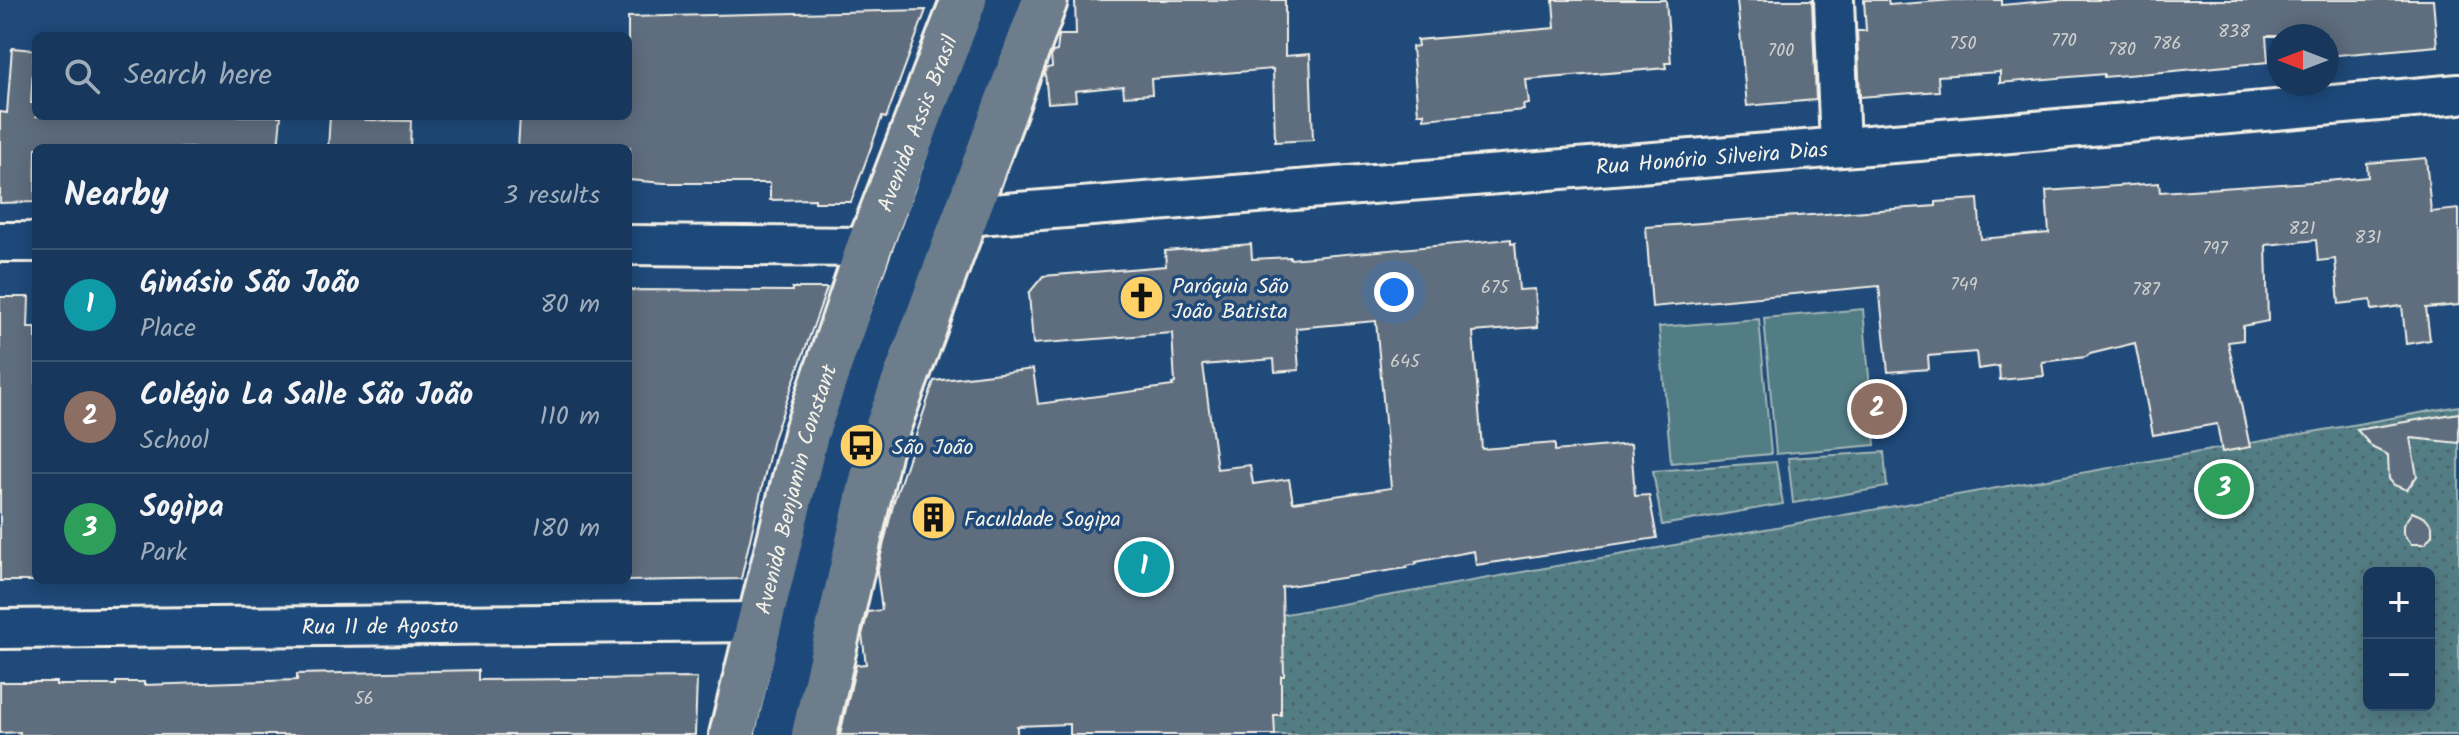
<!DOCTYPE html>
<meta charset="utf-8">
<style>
:root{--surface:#17385c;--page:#244365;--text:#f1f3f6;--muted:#9eacbb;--line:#365272;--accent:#90b9f0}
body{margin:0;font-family:Kalam,sans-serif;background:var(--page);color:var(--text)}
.controls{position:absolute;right:24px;bottom:24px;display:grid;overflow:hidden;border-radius:12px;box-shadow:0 4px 20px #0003}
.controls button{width:72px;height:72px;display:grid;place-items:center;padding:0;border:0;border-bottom:2px solid var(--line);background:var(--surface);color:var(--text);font:40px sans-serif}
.compass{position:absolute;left:2267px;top:24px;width:72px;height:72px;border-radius:50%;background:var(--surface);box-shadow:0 4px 20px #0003;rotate:270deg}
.you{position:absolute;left:1394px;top:292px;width:28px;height:28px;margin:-20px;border:6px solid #fff;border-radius:50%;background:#1a73e8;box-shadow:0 0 0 12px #1a73e833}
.badge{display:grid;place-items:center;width:52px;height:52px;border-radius:50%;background:var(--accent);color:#fff;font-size:26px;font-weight:700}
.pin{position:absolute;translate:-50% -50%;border:4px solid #fff;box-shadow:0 2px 8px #0006}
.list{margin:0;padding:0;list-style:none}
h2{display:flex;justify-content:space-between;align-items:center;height:104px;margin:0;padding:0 32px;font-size:34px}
h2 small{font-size:26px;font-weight:400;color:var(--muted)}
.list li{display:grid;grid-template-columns:52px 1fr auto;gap:24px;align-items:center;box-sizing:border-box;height:112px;padding:0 32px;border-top:2px solid var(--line)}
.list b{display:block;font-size:30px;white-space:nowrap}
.list p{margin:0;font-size:26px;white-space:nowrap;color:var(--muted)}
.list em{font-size:26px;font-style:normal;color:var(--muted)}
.icon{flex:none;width:44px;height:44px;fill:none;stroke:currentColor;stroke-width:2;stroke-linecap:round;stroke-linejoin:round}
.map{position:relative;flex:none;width:2459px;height:735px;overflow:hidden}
.search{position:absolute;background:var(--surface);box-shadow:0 4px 20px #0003;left:32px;top:32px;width:600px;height:88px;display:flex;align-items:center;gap:20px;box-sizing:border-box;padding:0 28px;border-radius:12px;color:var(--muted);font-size:30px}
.panel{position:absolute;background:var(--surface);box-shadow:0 4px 20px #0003;left:32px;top:144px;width:600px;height:440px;border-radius:12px}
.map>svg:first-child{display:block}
.green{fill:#537d85;stroke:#a4b7b6;stroke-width:2}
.park{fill:url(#park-dots);stroke:#a4b7b6;stroke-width:2;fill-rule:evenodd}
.building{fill:#5f6e7f;stroke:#f4f1e8;stroke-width:2;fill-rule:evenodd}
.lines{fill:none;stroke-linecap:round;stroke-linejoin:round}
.minor-casing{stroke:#f4f1e8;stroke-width:44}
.major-casing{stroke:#f4f1e8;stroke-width:50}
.minor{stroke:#1f4a7a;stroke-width:38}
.major{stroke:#6d7d8c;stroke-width:44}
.labels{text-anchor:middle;stroke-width:7;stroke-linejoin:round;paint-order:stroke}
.number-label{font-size:18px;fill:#cfd0ce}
.street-label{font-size:22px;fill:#f4f1e8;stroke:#1f4a7a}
.poi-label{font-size:22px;fill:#f4f1e8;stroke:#1f4a7a;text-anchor:start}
</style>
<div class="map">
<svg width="2459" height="735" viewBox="0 0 2459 735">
<defs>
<pattern id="park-dots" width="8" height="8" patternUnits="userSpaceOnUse" patternTransform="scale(2)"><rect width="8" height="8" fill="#537d85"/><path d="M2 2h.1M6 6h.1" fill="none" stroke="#4e6569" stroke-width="1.8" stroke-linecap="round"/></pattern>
</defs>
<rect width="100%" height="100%" fill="#1f4a7a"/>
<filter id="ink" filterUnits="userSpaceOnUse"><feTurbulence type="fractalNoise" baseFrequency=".0125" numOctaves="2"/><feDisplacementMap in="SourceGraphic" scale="16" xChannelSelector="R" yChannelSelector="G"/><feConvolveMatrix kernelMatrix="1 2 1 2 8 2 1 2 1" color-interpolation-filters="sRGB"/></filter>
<g filter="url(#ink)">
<g class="green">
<path d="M1863,309L1875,445L1776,454L1764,318Z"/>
<path d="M1759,319L1771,454L1671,463L1659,327Z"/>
</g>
<g class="park">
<path d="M2459,406V735H1252L1274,616ZM2369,573H2429V705H2369Z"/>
<path d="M1884,452L1887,487L1793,503L1788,458Z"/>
<path d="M1776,462L1783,504L1662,525L1653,471Z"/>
</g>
<g class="building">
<path d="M1075,0H1285V56L1310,54L1313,140L1275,142L1273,69L1151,79L1152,94L1124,96L1123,86L1075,91L1076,101L1048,103L1045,73L1047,68L1052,67L1051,55L1053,52L1057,51L1059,35H1076Z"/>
<path d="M1553,0H1666L1671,63H1665L1666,68L1526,80L1529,104L1523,105L1524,110L1424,119V113H1418L1412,47L1418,46L1417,40L1555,28Z"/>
<path d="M1737,0H1812L1816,100L1747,106Z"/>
<path d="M1864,0H1888L1889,5L1953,0H2002V5L2058,0H2433L2437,46L2327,56V36H2266L2268,62L2174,71L2104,77V74L2000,83V72L1938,76L1939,91L1860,97L1857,31H1866Z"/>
<path d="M926,10L886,118L882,117L851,202H815V199L770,200V183H664L629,180L630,148H518L520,117L628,116V17Z"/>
<path d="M12,48L34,50L31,103H36V116H281L278,148H36L35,202L0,203V112L7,113Z"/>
<path d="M330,116H366L365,120L411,121L410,148H328Z"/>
<path d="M2426,158L2431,212L2459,209V305L2426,308L2430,340L2406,344L2402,306L2372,310L2371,300L2339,304L2335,259L2318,261L2316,240L2266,245L2268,321L2243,326V340L2228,342L2250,447L2222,452L2217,424L2153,435L2135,343L2090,354L2086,357L2042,362L2044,376L2000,380L1999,366L1978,369L1976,352L1928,356L1929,369L1888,372L1879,286L1652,307L1646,227L1936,206V202L1978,199L1981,239L2049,233L2046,191L2159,183L2160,192L2327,181L2368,177L2367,163Z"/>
<path d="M1511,239V244L1515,243L1519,290L1535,289L1538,327L1473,332L1482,449L1555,443V451L1631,444L1635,496L1649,495L1657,538L1476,565L1474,551L1416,562L1417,564L1407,566V568L1282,587L1284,676H1281V715H1274L1275,735H1070V724L1017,726V735H840L856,665L866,664L862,635L868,612L882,610L877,573L880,559L894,501L934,381L1033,369L1038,404L1173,386L1172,384L1175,383L1172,333L1033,344L1029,293L1043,276L1166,266L1165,251L1251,244L1252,259L1290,257V259ZM1376,321L1391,488L1293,502L1289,479L1253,484L1250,465L1217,469L1203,365L1274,359L1275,372L1299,370L1296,328Z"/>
<path d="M792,288H827L773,439L741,579L628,581V290L792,291Z"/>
<path d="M0,297H29L28,328H36V581H0Z"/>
<path d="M2459,413V443L2410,438L2417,476L2407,490L2394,485L2389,479L2388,455L2373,448L2357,430Z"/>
<path d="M2412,512L2426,518L2432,526V535L2425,544H2411L2403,534V525Z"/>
<path d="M478,670V680L697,678L695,735H20V732L0,733V682H56V685H116V682H144V685L297,680V674Z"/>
</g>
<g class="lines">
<defs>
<g id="minor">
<path d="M1834,0L1840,147"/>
<path id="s1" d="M966,216L1919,141L2459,94"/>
<path d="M0,242H36"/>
<path d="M628,245L869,247"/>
<path id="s2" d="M0,629L759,622"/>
<path d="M775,735L843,442L1005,0"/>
</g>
<g id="major">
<path id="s3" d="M732,735L806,434L869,247L964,0"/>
<path d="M814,735L879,450L1045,0"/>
</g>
</defs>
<use href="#minor" class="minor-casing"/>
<use href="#major" class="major-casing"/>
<use href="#minor" class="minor"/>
<use href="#major" class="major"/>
</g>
</g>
<defs>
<symbol id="church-disc" viewBox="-11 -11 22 22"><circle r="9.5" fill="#ffd166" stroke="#1f4a7a"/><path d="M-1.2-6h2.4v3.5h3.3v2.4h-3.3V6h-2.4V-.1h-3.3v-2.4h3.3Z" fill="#111"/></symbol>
<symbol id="bus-disc" viewBox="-11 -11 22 22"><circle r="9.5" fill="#ffd166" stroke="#1f4a7a"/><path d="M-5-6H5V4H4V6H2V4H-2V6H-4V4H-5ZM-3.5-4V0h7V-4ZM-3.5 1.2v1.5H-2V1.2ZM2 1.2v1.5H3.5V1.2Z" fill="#111"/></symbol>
<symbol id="building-disc" viewBox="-11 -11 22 22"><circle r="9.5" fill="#ffd166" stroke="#1f4a7a"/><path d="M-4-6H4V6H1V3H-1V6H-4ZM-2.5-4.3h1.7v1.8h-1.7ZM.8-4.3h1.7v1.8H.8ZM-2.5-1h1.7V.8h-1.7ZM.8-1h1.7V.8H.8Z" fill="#111"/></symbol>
</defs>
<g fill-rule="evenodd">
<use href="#church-disc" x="1116" y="272" width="51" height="51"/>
<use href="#bus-disc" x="836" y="420" width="51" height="51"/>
<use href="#building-disc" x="908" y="492" width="51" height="51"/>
</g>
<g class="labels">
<g class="number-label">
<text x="2234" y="37">838</text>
<text x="2064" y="46">770</text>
<text x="1963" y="49">750</text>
<text x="2167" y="49">786</text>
<text x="2122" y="55">780</text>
<text x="1781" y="56">700</text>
<text x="2302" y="234">821</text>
<text x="2368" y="243">831</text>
<text x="2215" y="254">797</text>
<text x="1964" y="290">749</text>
<text x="1495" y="293">675</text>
<text x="2146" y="295">787</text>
<text x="1405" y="367">645</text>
<text x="364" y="704">56</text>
</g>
<g class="street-label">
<text dy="8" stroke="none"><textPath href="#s3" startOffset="640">Avenida Assis Brasil</textPath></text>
<text dy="8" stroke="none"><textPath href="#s1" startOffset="748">Rua Honório Silveira Dias</textPath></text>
<text dy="8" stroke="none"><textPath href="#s3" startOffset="254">Avenida Benjamin Constant</textPath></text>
<text dy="8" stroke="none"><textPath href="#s2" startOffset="380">Rua 11 de Agosto</textPath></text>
</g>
<g class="poi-label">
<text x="1172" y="293">Paróquia São<tspan x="1172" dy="25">João Batista</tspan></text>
<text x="892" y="454">São João</text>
<text x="964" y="526">Faculdade Sogipa</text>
</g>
</g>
</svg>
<div class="controls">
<button>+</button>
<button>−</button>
</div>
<svg class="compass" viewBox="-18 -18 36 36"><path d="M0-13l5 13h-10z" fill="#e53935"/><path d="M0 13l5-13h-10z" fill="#9eacbb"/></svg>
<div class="you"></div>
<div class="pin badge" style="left:1144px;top:567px;background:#0f9aa8">1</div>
<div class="pin badge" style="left:1877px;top:409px;background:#8d6e63">2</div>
<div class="pin badge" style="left:2224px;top:489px;background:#2e9e5b">3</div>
<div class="search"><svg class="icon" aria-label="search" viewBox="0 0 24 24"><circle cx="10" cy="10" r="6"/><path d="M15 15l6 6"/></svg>Search here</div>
<section class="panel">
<h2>Nearby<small>3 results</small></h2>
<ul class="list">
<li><span class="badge" style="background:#0f9aa8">1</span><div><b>Ginásio São João</b><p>Place</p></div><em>80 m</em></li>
<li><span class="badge" style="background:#8d6e63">2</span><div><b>Colégio La Salle São João</b><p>School</p></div><em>110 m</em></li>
<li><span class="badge" style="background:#2e9e5b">3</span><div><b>Sogipa</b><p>Park</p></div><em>180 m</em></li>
</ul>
</section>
</div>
